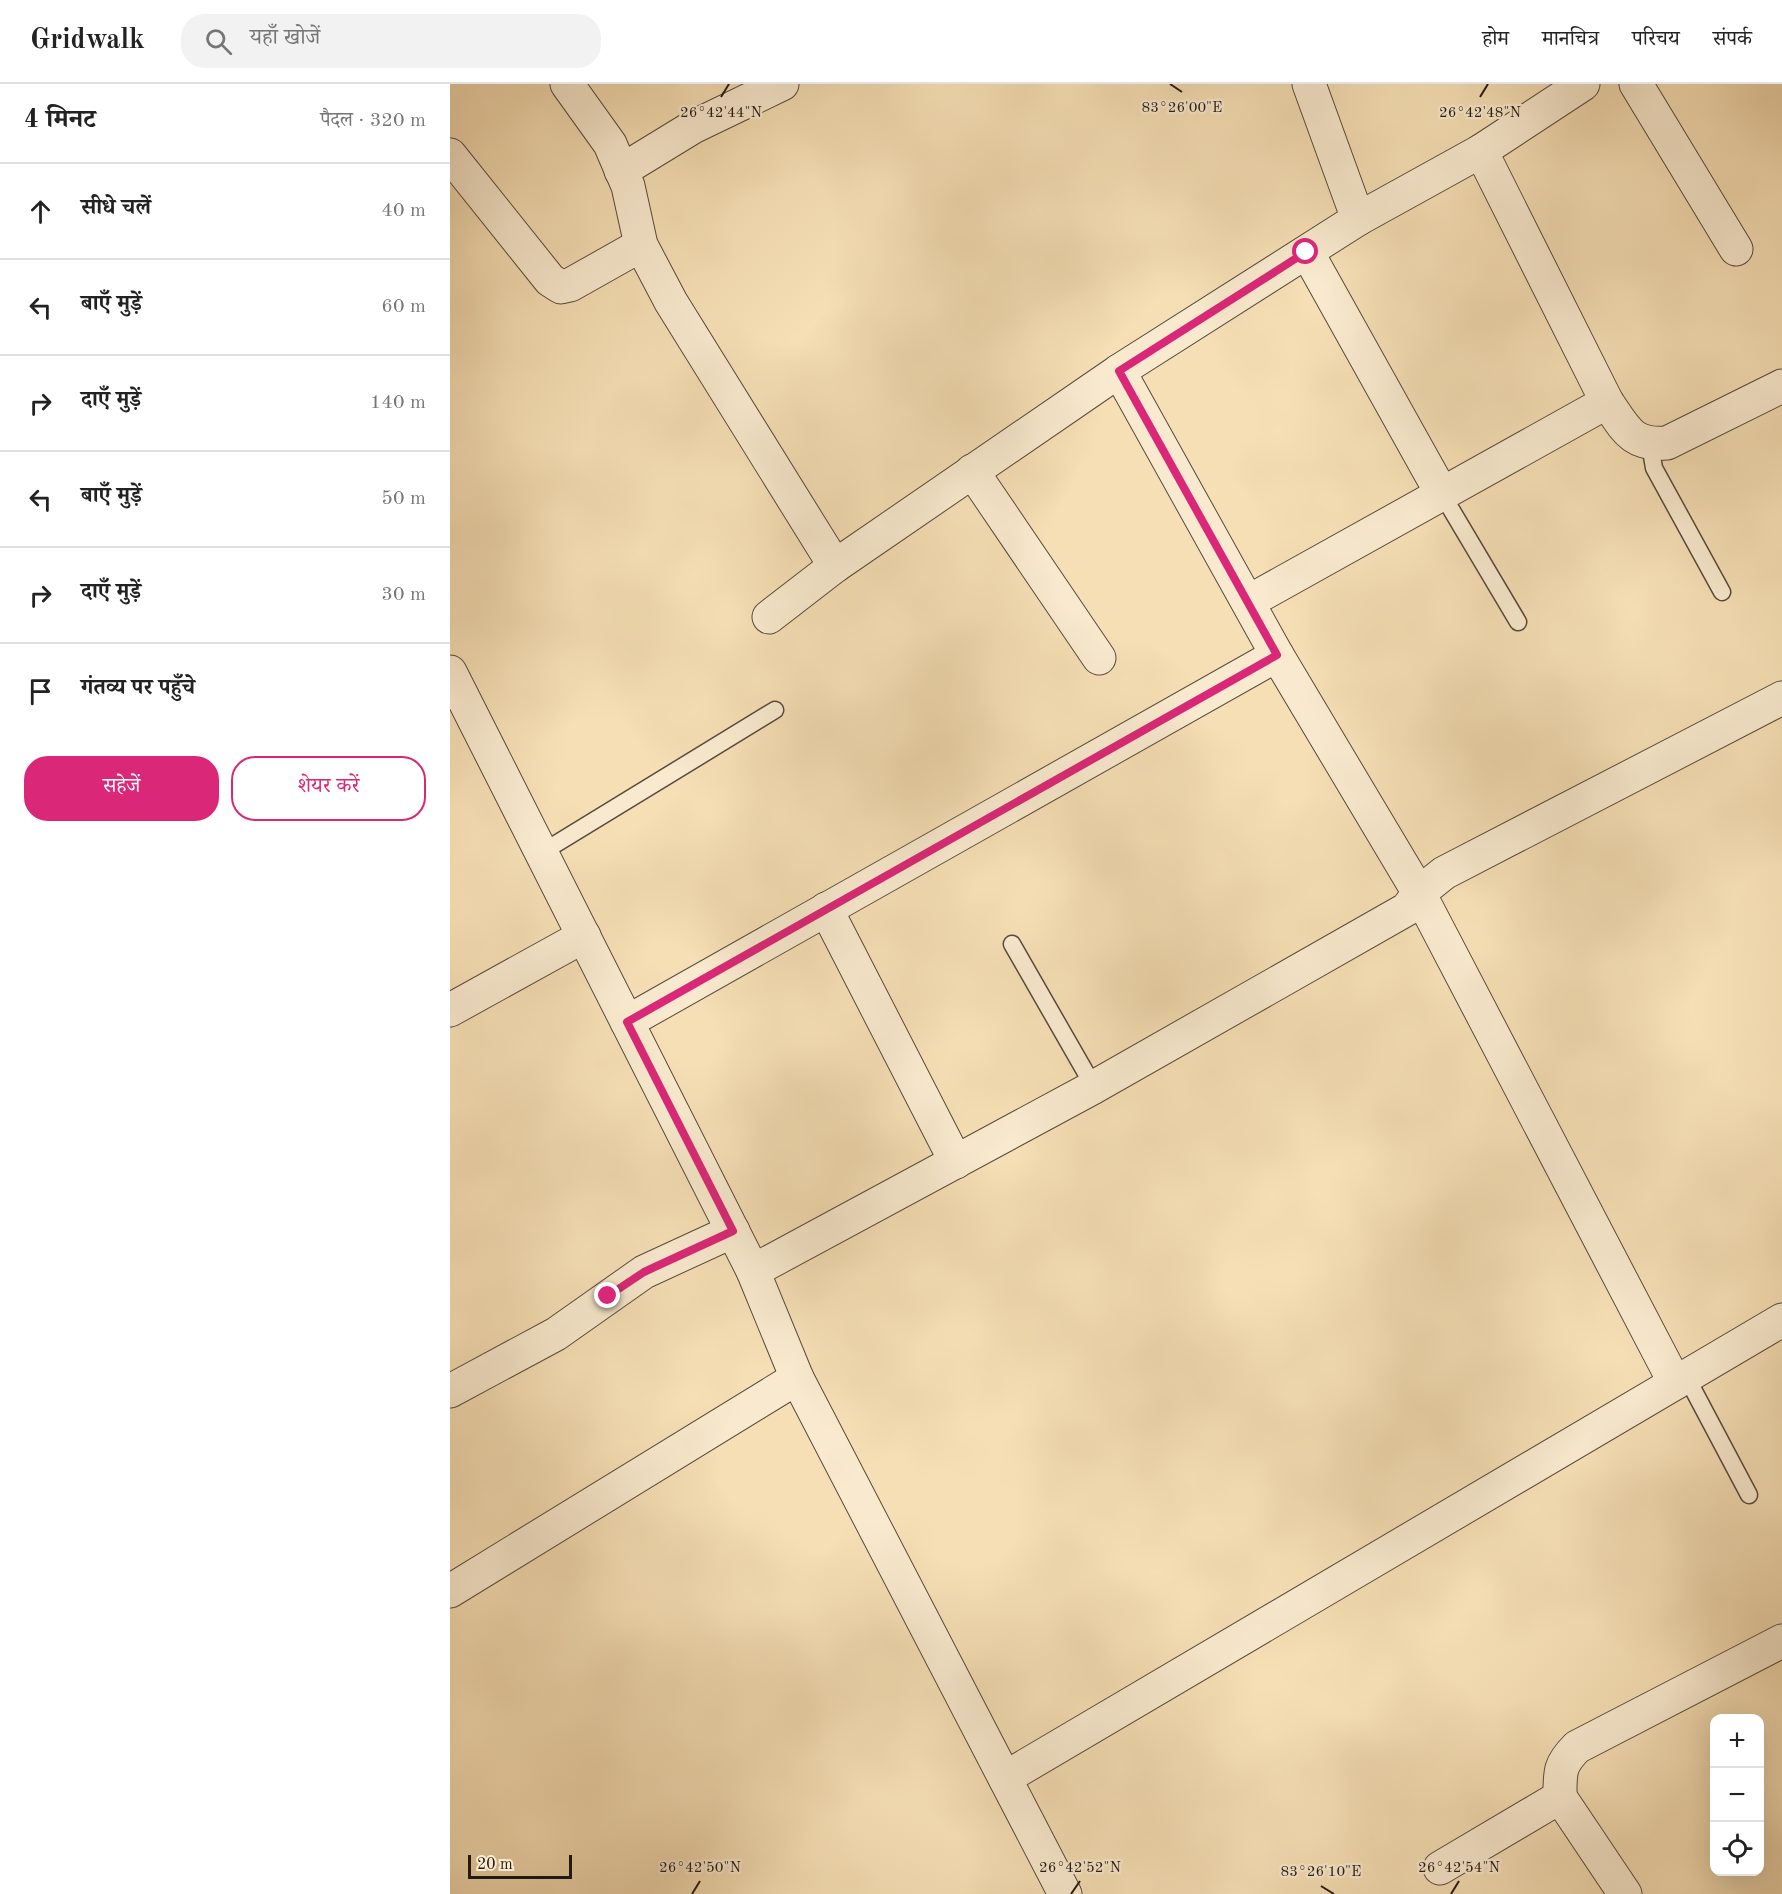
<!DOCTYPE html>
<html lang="hi">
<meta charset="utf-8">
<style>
:root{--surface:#fff;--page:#f2f2f2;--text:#222;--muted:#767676;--line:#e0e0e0;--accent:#db2777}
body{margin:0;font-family:"Old Standard TT","Noto Serif Devanagari",serif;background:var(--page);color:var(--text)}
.controls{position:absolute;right:18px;bottom:18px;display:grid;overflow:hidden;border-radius:12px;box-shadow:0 6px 24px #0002}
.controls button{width:54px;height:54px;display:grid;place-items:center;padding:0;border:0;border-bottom:2px solid var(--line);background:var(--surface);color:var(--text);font:30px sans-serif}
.scale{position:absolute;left:18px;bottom:15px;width:104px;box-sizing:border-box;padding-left:6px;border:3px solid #241914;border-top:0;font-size:16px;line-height:21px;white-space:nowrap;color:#241914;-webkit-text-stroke:4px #f9eacf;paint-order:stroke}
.stop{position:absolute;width:18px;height:18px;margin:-14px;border:4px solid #db2777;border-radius:50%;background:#fff}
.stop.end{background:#db2777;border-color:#fff;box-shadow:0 2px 6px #0008}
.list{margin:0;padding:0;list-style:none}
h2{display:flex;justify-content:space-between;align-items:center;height:78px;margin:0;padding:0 24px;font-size:26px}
h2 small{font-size:20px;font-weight:400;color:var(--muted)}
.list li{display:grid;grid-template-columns:39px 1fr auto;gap:18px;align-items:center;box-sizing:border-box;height:96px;padding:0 24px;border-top:2px solid var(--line)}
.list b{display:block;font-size:22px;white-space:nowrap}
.list em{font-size:20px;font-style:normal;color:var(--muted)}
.actions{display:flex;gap:12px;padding:18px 24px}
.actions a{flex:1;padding:14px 0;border:2px solid var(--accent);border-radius:24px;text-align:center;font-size:21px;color:var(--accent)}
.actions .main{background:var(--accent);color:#fff}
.icon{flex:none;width:33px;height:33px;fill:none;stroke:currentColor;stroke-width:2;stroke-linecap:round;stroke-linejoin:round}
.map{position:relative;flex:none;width:1332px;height:1810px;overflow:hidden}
header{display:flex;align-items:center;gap:36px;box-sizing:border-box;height:84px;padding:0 30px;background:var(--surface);border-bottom:2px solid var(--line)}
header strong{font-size:28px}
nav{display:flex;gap:33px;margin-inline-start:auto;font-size:21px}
.search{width:420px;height:54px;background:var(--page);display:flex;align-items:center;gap:15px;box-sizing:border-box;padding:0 21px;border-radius:24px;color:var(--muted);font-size:22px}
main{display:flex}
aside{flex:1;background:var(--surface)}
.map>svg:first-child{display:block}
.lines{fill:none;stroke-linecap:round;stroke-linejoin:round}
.service-casing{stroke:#584a3c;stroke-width:19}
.minor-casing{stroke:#584a3c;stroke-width:35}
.service{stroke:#f9eacf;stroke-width:16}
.minor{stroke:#f9eacf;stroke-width:33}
.route{stroke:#db2777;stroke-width:8}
.ticks{fill:none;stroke:#241914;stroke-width:2}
.ticks-label{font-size:15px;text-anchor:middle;fill:#241914;stroke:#f9eacf;stroke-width:4.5;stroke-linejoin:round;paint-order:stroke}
</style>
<header>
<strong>Gridwalk</strong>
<div class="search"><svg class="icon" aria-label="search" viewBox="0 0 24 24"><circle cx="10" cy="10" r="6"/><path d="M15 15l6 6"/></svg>यहाँ खोजें</div>
<nav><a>होम</a><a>मानचित्र</a><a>परिचय</a><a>संपर्क</a></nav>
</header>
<main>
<aside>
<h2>4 मिनट<small>पैदल · 320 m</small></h2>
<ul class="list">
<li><svg class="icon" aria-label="ahead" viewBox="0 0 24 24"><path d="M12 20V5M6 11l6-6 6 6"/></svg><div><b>सीधे चलें</b></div><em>40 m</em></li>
<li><svg class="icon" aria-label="left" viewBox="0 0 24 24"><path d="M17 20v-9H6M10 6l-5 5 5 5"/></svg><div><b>बाएँ मुड़ें</b></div><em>60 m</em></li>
<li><svg class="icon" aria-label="right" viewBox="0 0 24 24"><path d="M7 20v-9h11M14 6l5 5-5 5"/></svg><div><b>दाएँ मुड़ें</b></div><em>140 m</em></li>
<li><svg class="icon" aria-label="left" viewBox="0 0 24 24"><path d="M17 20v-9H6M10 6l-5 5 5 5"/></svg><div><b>बाएँ मुड़ें</b></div><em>50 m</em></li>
<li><svg class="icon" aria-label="right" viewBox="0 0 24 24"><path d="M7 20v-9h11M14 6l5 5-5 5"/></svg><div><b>दाएँ मुड़ें</b></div><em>30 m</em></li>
<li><svg class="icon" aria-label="arrive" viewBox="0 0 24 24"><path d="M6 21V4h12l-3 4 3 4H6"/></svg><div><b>गंतव्य पर पहुँचे</b></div></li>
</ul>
<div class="actions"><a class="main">सहेजें</a><a>शेयर करें</a></div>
</aside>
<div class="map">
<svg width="1332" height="1810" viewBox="0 0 1332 1810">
<rect width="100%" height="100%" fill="#f6dfb5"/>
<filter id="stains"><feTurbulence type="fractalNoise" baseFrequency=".00333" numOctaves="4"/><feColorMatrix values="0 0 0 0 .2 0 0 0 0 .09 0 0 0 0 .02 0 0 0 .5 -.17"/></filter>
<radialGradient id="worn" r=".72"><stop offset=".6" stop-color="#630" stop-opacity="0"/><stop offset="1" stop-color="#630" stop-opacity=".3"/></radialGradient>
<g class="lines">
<defs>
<g id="service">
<path d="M1200,360L1204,384L1272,508"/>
<path d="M992,410L1068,538"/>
<path d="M91,769L325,626"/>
<path d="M562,860L644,1003"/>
<path d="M1236,1292L1299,1411"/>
</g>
<g id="minor">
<path d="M117,0L160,60L178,102L191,161L221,218L385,482"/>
<path d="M859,0L908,135"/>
<path d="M1186,0L1286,165"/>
<path d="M1031,67L1157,318C1175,344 1181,362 1217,359L1332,302"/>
<path d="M0,71L100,196L111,203L120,201L191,161"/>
<path d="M171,87L243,43L332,0"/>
<path d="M857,168L992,410"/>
<path d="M669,287L827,571L969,809L1225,1299"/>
<path d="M522,387L649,574"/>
<path d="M798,518L1157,318"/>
<path d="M319,533L385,482L669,287L908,135L1031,67L1133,0"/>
<path d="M0,588L303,1187L347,1294L615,1810"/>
<path d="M376,825L506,1078"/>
<path d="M0,926L134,852"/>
<path d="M177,938L827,571"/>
<path d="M303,1187L644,1003L957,825L969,809L994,789L1332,614"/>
<path d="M0,1307L106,1250L194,1188L283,1147"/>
<path d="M0,1507L347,1294"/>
<path d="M555,1694L1332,1236"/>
<path d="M1110,1713C1110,1688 1109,1681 1127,1663L1332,1557"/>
<path d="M990,1784L1110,1713L1175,1810"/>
</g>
</defs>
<use href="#service" class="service-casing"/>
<use href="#minor" class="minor-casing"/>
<use href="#service" class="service"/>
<use href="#minor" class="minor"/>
</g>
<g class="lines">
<path class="route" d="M158,1212L194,1188L283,1147L177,938L827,571L669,287L856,168"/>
</g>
<path class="ticks" d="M720,0L732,8M271,13L279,0M1030,13L1038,0M871,1802L884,1810M242,1810L250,1797M621,1810L630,1797M1001,1810L1009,1797"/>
<g class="ticks-label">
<text x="732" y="28">83°26'00"E</text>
<text x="271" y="33">26°42'44"N</text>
<text x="1030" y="33">26°42'48"N</text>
<text x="250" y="1788">26°42'50"N</text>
<text x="630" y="1788">26°42'52"N</text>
<text x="1009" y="1788">26°42'54"N</text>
<text x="871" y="1792">83°26'10"E</text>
</g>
<rect width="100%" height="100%" filter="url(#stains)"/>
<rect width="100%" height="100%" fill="url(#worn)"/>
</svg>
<div class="controls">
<button>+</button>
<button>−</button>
<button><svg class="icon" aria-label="locate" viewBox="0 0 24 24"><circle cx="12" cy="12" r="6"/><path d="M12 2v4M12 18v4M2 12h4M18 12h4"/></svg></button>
</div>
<div class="scale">20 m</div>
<div class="stop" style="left:856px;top:168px"></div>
<div class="stop end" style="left:158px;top:1212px"></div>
</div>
</main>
